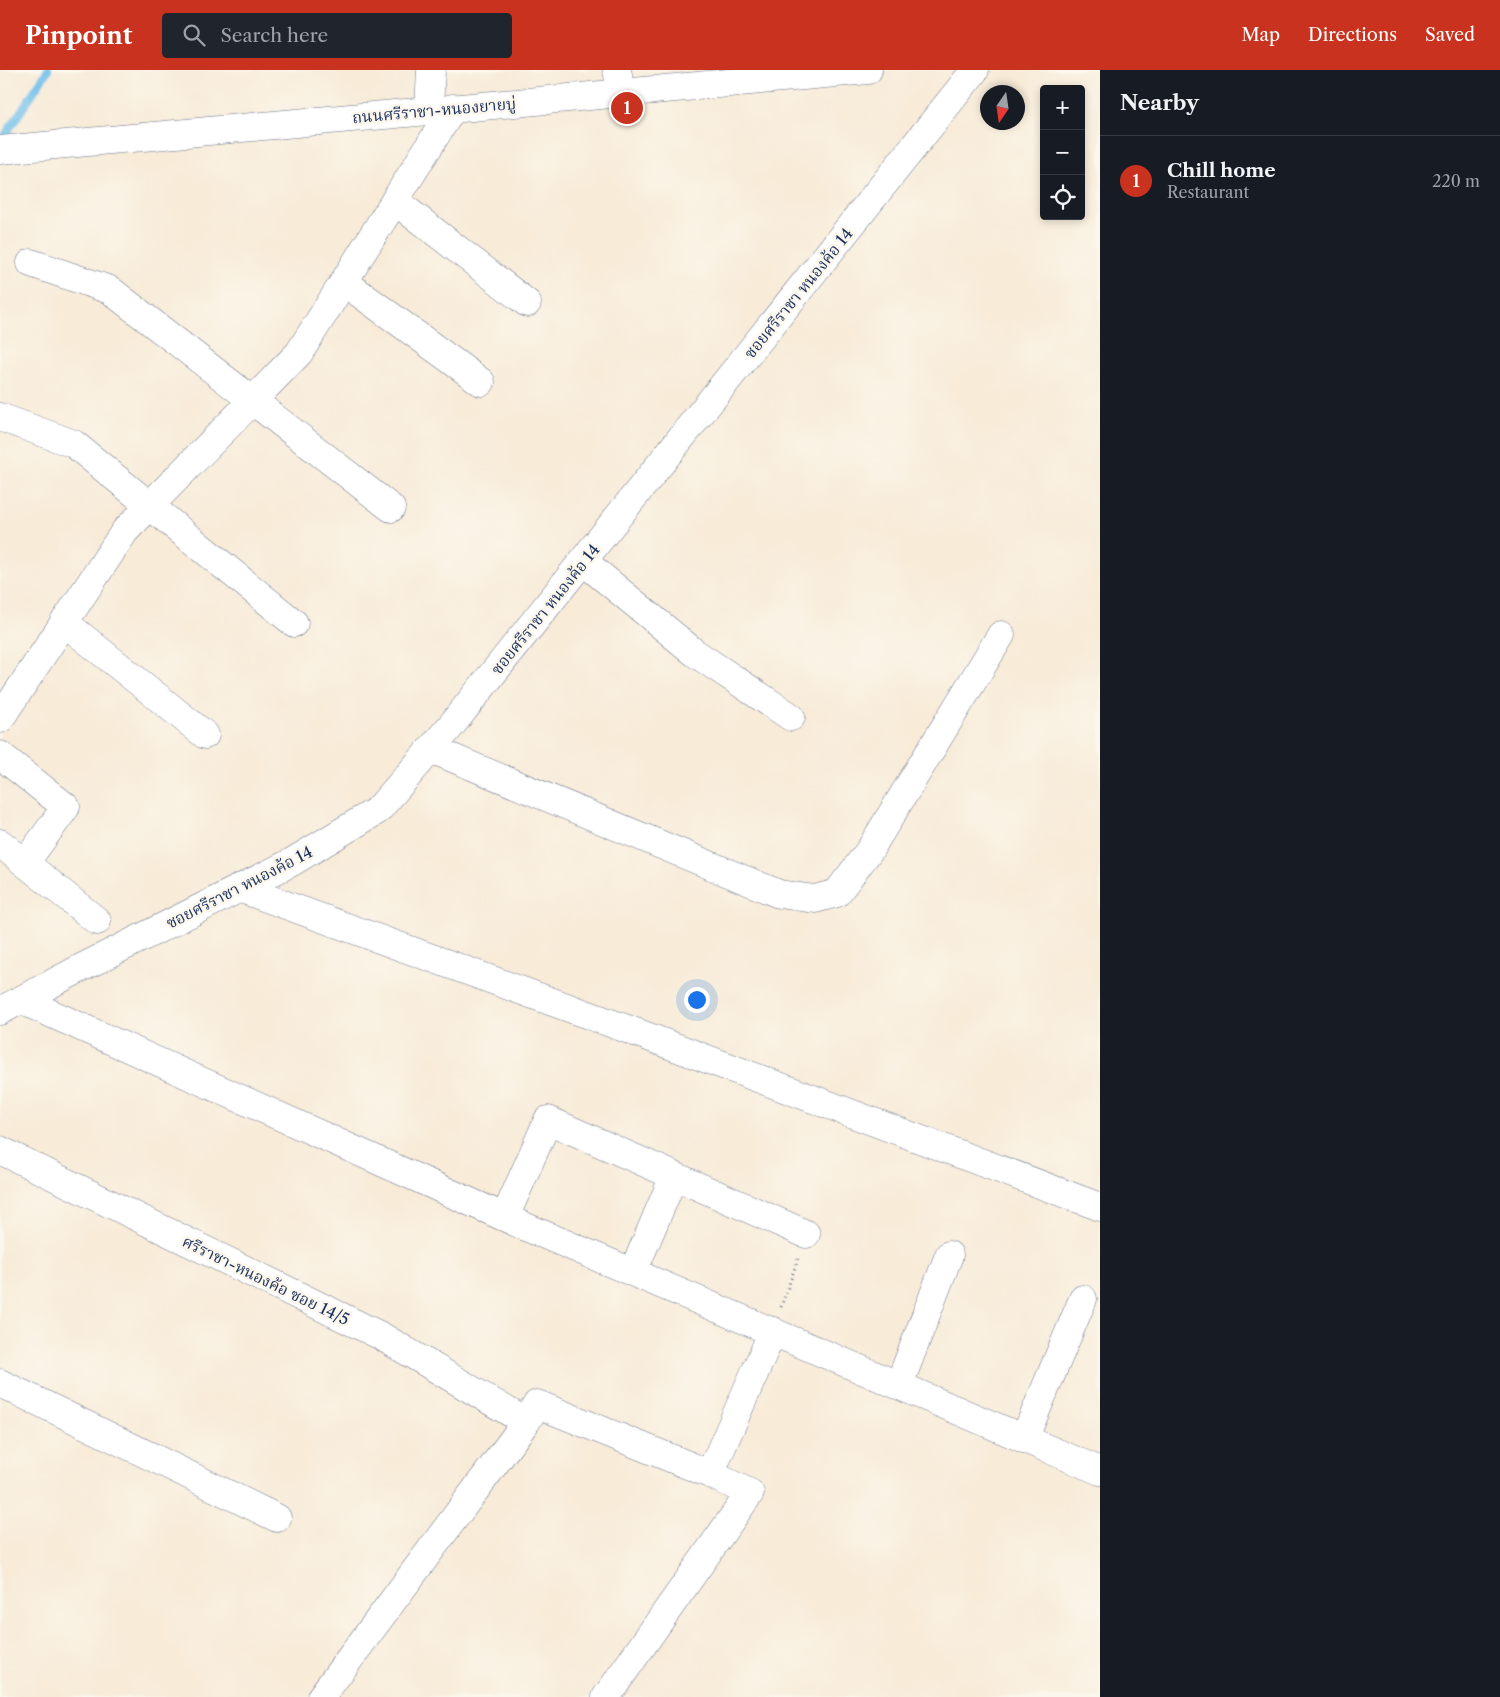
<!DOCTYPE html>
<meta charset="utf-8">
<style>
:root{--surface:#171b24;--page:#20242c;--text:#f1f3f6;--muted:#9ea1a6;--line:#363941;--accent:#c8321e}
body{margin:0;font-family:"Libre Caslon Text","Noto Serif Thai",serif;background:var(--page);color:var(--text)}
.controls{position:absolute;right:15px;top:15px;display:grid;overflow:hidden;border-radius:5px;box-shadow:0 2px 8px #0003}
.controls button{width:45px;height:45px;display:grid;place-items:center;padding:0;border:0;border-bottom:1px solid var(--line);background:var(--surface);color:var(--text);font:25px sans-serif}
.compass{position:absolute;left:980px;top:15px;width:45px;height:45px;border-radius:50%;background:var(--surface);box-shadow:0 2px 8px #0003;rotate:193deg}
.you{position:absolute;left:696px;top:929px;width:18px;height:18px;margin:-12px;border:4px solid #fff;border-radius:50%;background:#1a73e8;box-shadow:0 0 0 8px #1a73e833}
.badge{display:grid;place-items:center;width:32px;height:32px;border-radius:50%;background:var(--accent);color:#fff;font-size:16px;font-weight:700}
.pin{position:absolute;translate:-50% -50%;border:2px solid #fff;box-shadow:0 1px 5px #0006}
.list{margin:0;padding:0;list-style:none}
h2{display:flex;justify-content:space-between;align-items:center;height:65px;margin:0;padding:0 20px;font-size:21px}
h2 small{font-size:16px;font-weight:400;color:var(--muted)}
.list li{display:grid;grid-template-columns:32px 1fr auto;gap:15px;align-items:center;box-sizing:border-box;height:90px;padding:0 20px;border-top:1px solid var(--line)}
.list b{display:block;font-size:19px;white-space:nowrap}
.list p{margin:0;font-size:16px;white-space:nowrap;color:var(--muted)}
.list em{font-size:16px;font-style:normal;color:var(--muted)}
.icon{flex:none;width:28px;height:28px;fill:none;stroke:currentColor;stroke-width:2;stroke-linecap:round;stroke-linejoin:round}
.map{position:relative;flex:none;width:1100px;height:1627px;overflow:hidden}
header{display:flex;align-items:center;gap:30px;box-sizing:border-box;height:70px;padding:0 25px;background:var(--accent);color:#fff}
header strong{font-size:24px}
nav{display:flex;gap:28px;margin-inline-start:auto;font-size:18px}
.search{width:350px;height:45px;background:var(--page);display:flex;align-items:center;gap:12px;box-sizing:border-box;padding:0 18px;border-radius:5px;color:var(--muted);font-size:19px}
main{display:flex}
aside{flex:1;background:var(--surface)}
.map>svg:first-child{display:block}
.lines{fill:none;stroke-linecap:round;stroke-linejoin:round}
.stream{stroke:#6ec0ea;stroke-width:8}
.street-casing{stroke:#687189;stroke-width:29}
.secondary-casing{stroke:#687189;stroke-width:29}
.path{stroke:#687189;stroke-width:3;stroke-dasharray:1 4;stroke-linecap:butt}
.street{stroke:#fff;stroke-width:28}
.secondary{stroke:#fff;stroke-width:28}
.labels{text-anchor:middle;stroke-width:5;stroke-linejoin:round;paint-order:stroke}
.street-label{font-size:16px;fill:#1b2f5e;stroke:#fbf7ec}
</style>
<header>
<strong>Pinpoint</strong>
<div class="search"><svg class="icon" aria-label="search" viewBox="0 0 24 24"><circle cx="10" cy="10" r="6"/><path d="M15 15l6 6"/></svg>Search here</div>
<nav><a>Map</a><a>Directions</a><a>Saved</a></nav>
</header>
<main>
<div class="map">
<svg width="1100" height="1627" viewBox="0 0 1100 1627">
<rect width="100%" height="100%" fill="#fbf7ec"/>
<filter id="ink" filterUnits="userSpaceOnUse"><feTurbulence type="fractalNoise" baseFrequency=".02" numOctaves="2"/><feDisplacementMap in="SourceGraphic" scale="10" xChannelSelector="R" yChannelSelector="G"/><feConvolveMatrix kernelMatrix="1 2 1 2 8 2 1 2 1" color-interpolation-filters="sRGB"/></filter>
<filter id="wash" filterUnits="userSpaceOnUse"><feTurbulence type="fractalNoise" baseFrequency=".0096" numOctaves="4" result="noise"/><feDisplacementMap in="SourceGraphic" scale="20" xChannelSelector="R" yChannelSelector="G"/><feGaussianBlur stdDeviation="1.12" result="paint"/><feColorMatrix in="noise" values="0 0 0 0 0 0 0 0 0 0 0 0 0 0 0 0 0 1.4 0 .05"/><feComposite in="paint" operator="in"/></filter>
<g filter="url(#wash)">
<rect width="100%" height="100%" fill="#f8ebd8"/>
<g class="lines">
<path class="stream" d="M0,73L48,0"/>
</g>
</g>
<g filter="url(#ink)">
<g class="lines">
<defs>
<g id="street">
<path d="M617,0L622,25"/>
<path d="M429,40L431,0"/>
<path d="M395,131L527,233"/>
<path d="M31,193L110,220L391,438"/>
<path d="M344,212L481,312"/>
<path d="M0,347L74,374L294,553"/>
<path d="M583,491L695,583L791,647"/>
<path d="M64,552L205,665"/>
<path d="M0,649L125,461L299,283L453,38"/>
<path d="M431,679L779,824L815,829L837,823L869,781L1001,565"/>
<path d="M0,685L66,737L25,793"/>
<path d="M0,773L97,851"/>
<path d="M239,818L638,963L1100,1137"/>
<path d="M21,930L526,1157L1100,1401"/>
<path d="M0,941L81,898L292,792L378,740L450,657L975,0"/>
<path d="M0,1080L381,1266L526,1352"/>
<path d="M505,1147L548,1050L806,1164"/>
<path d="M633,1202L674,1106"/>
<path d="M0,1313L277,1448"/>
<path d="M899,1315L949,1185"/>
<path d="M1024,1369L1083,1229"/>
<path d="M710,1404L773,1261"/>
<path d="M321,1627L526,1352L537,1334L710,1404L750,1423L606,1627"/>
</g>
<path id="secondary" d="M0,80C289,52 579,29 868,0"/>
</defs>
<use href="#street" class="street-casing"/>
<use href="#secondary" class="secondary-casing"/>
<path class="path" d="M781,1237L798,1189"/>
<use href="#street" class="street"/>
<use href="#secondary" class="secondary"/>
</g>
</g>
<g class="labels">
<g class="street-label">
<text transform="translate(434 40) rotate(-5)" y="6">ถนนศรีราชา-หนองยายบู่</text>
<text transform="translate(798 223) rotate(-51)" y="6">ซอยศรีราชา หนองค้อ 14</text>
<text transform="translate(545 539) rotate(-51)" y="6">ซอยศรีราชา หนองค้อ 14</text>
<text transform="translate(239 817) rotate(-27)" y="6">ซอยศรีราชา หนองค้อ 14</text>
<text transform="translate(266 1210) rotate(26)" y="6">ศรีราชา-หนองค้อ ซอย 14/5</text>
</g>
</g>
</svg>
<div class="controls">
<button>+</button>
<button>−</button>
<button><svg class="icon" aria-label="locate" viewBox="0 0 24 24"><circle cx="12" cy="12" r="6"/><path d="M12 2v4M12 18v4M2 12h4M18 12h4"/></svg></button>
</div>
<svg class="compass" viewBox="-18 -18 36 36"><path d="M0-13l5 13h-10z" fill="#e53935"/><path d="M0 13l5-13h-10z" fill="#9ea1a6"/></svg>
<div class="you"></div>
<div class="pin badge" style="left:627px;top:38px">1</div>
</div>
<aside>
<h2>Nearby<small></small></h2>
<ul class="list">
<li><span class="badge">1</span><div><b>Chill home</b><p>Restaurant</p></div><em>220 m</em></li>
</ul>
</aside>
</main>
